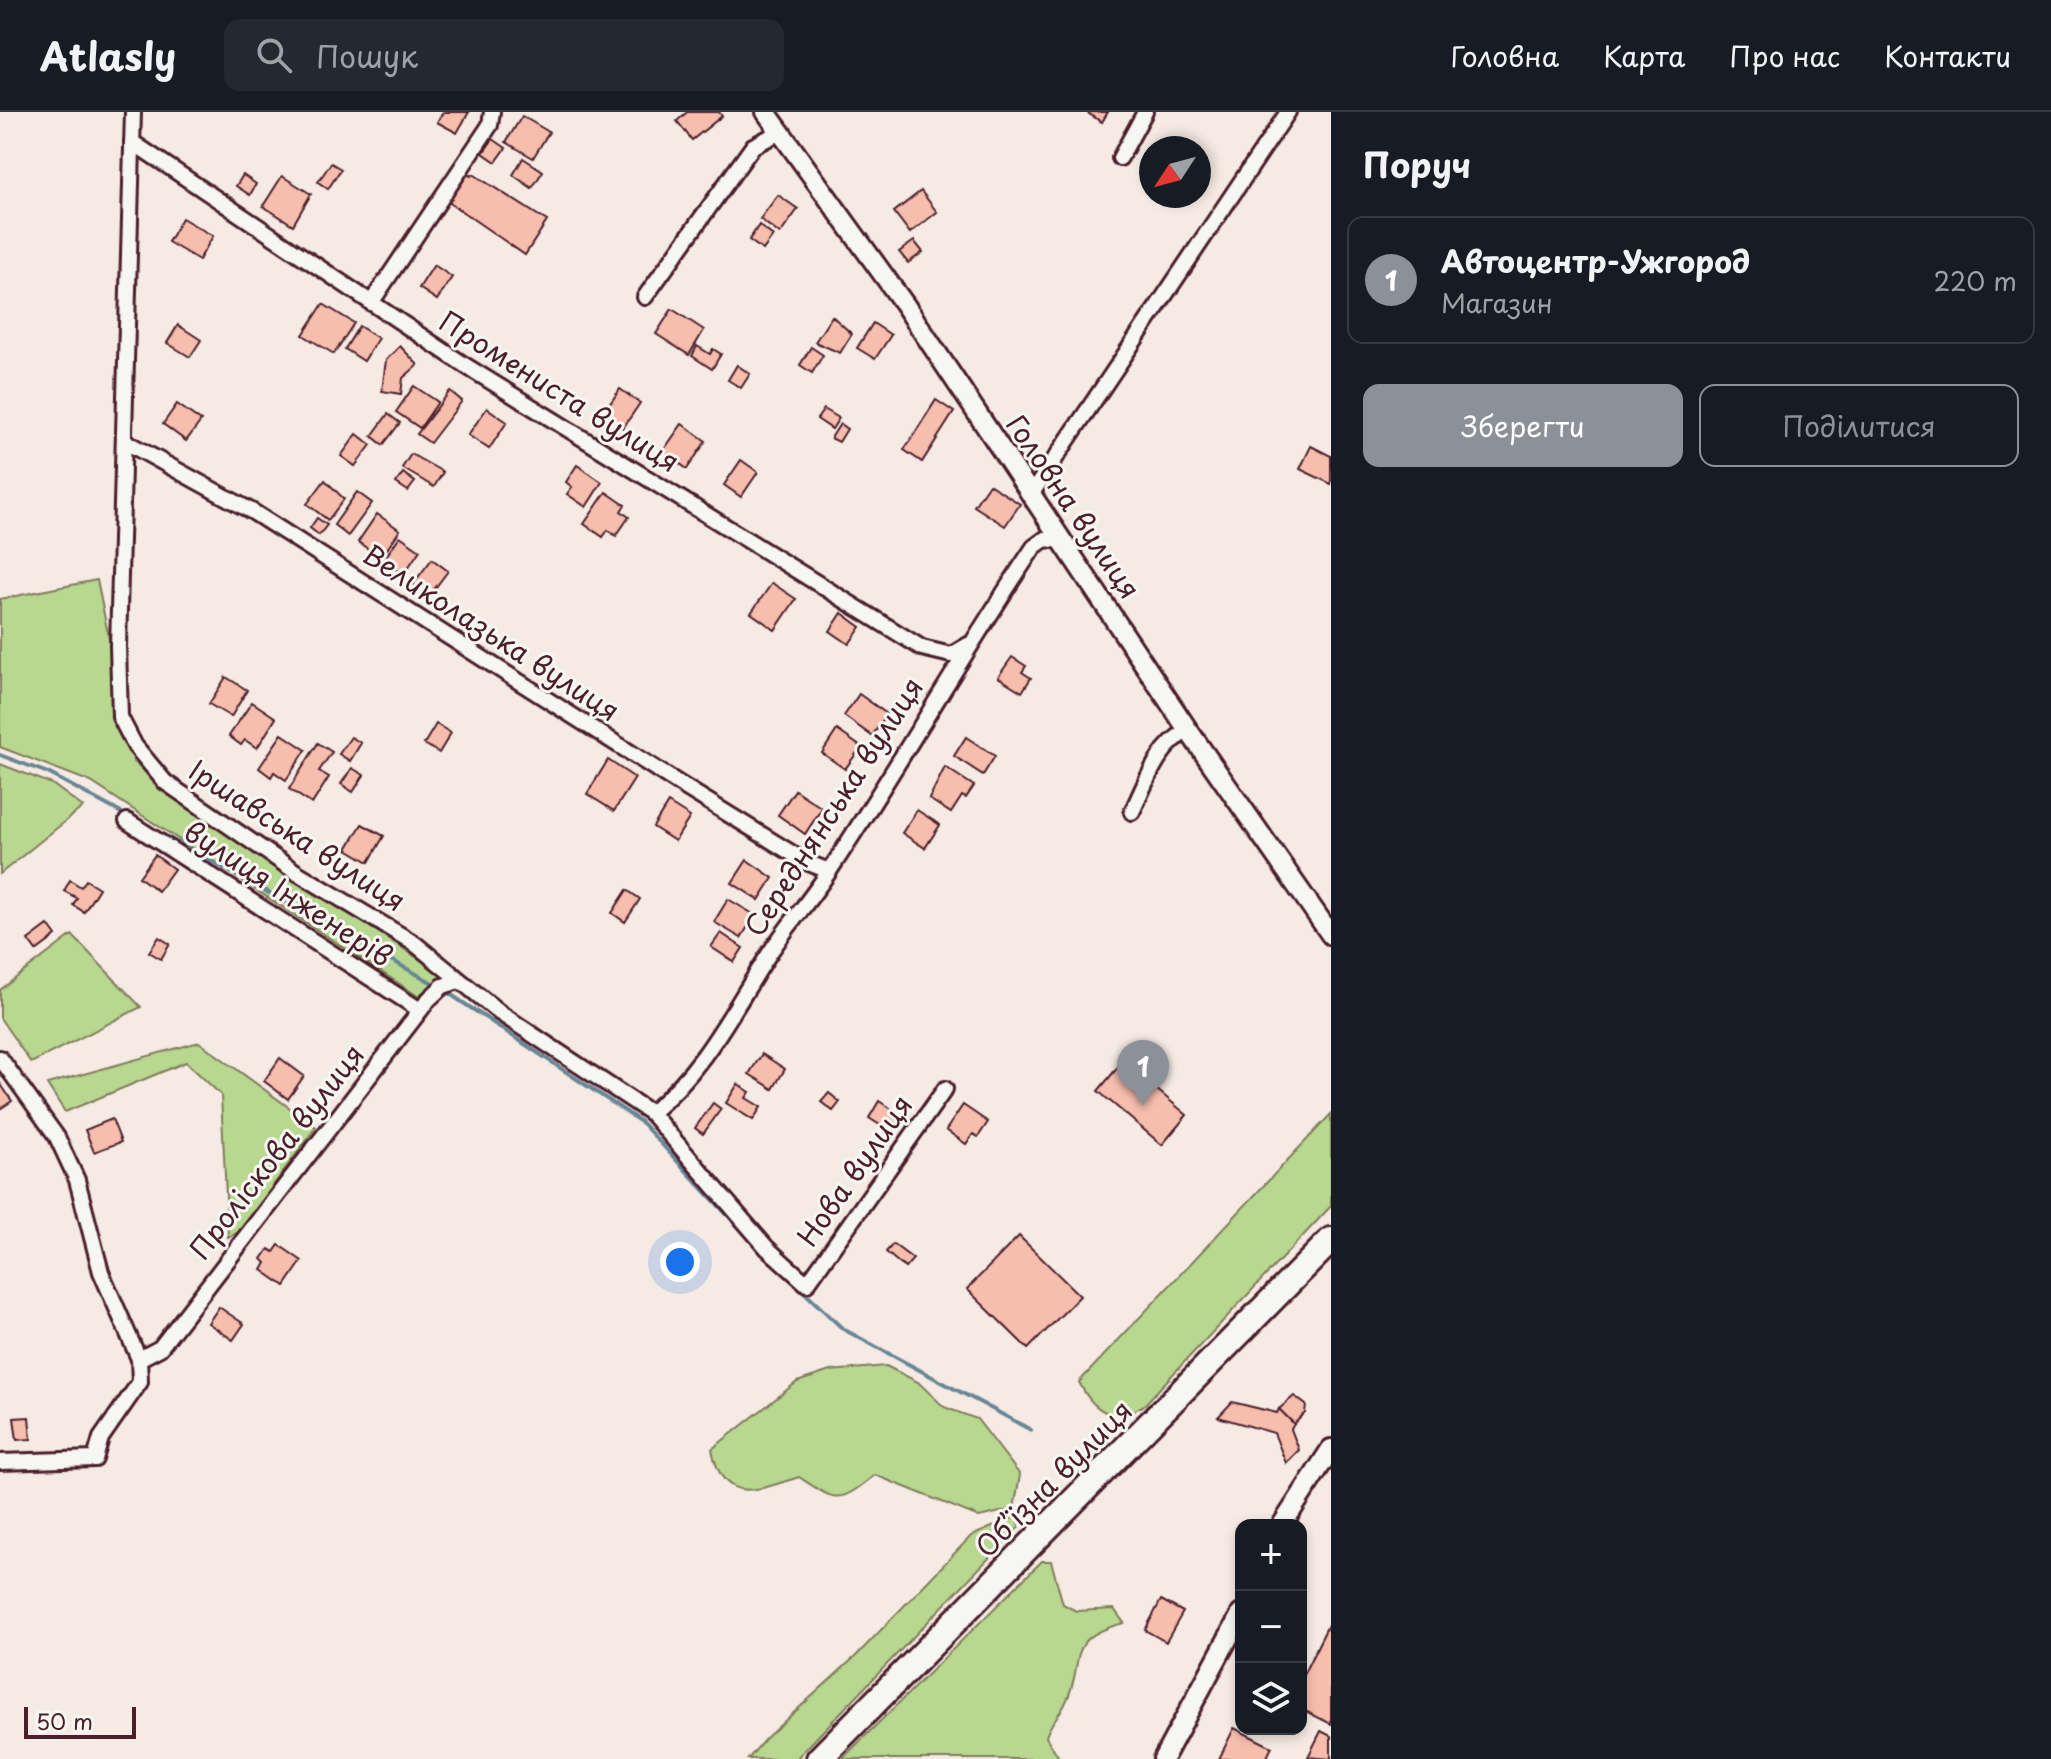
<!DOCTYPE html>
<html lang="uk">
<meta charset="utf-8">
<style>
:root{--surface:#171b24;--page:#242831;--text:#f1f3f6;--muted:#9ea1a6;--line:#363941;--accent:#8c9099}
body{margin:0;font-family:"Playpen Sans",sans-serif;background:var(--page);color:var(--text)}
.controls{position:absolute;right:24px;bottom:24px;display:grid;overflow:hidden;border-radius:16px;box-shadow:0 4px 12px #0003}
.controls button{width:72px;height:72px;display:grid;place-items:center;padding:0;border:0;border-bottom:2px solid var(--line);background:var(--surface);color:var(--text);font:40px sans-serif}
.compass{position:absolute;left:1139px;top:24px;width:72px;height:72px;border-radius:50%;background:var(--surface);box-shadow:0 4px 12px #0003;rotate:234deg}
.scale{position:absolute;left:24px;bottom:20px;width:112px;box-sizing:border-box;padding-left:8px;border:4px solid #4a1f2b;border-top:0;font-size:22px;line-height:28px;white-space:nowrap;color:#4a1f2b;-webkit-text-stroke:6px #f6f6f2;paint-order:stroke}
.you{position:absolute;left:680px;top:1150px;width:28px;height:28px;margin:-20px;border:6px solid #fff;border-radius:50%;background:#1a73e8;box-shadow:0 0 0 12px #1a73e833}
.badge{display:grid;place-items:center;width:52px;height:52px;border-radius:50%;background:var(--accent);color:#fff;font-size:26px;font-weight:700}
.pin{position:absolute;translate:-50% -66px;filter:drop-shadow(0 2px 4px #0008)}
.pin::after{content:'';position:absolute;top:42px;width:28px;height:24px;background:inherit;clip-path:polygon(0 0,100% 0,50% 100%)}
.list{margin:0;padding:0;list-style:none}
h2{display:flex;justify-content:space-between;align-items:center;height:104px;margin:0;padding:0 32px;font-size:34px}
h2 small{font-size:26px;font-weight:400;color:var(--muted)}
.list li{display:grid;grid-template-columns:52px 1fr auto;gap:24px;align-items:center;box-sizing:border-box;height:128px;margin:0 16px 16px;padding:0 16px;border:2px solid var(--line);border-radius:16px}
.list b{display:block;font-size:30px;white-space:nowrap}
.list p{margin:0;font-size:26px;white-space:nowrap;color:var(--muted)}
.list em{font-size:26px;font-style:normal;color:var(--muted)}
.actions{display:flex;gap:16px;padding:24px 32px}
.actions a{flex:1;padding:18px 0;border:2px solid var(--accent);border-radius:16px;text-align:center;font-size:28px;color:var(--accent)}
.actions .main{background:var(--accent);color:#fff}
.icon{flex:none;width:44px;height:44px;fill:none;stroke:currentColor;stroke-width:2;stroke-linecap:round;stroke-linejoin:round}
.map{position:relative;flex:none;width:1331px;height:1647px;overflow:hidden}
header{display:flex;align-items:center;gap:48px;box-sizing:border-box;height:112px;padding:0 40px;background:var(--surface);border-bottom:2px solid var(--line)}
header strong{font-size:38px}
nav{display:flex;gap:44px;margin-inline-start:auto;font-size:28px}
.search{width:560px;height:72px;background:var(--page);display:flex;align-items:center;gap:20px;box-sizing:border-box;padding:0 28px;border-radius:16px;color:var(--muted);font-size:30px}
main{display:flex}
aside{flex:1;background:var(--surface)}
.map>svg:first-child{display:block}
.green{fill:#b8d78f;stroke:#817b5d;stroke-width:2}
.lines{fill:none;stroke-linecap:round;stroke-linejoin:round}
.stream{stroke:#698696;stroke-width:4}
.building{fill:#f7beae;stroke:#4a1f2b;stroke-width:2}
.street-casing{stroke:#4a1f2b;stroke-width:20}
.secondary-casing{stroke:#4a1f2b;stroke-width:24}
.highway-casing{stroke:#4a1f2b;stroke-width:30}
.street{stroke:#f6f6f2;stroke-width:14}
.secondary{stroke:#f6f6f2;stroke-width:18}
.highway{stroke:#f6f6f2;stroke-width:24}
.labels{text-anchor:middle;stroke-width:6;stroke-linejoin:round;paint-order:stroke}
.street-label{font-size:28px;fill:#4a1f2b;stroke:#f6f6f2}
</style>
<header>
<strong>Atlasly</strong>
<div class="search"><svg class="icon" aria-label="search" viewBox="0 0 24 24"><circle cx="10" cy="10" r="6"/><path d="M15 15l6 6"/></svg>Пошук</div>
<nav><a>Головна</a><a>Карта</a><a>Про нас</a><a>Контакти</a></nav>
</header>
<main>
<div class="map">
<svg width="1331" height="1647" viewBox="0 0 1331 1647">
<rect width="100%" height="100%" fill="#f6ebe4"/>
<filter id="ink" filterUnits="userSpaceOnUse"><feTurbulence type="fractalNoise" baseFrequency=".0125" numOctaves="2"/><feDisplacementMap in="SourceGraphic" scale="16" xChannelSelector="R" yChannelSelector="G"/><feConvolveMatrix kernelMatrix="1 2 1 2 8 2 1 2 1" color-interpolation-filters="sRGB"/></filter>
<g filter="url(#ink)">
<g class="green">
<path d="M97,468L134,650L185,693L445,864L418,884L91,670L0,635V487Z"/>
<path d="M0,652L52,672L83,695L0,762Z"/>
<path d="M72,823L141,895L31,951L0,906V878Z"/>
<path d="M199,930L316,1015L239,1120L228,1125L221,983L186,950L65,1000L47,972Z"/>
<path d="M1331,1002V1094L1145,1292C1116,1313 1094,1301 1079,1270Z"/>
<path d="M886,1254L918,1270L944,1295L977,1307L1020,1363L1014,1397L979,1405L875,1363C838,1392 838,1391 799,1365C757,1378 723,1395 712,1337L797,1270L830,1259Z"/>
<path d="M1018,1404L1019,1415L796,1647H748L765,1627L856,1544L971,1424Z"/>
<path d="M1042,1449H1051L1063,1492L1076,1499L1114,1497L1124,1511C1061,1527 1087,1549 1065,1592C1059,1604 1049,1612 1046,1625L1060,1647H842Z"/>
</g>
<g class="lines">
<g class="stream">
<path d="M0,643L48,661L127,704"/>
<path d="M153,717L431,870"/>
<path d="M450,882L641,1010L755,1133"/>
<path d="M764,1142L843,1217L1031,1318"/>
</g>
</g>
<g class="building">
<path d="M443,0H469L457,21L437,10Z"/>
<path d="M687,0H719L722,4L692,28L677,9Z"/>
<path d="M1086,0H1108L1102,10Z"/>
<path d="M522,4L549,20L533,46L506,30Z"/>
<path d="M493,27L506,36L496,50L483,41Z"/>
<path d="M523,46L543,59L532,76L513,63Z"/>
<path d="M331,51L341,57L328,77L318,70Z"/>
<path d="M465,61L471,64L473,62L547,109L525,143L447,89Z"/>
<path d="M243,63L256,72L250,83L236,74Z"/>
<path d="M282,64L311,82L293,113L263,94Z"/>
<path d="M921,79L937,100L910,121L894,100Z"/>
<path d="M778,83L798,97L780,122L760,107Z"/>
<path d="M182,106L213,124L199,148L168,130Z"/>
<path d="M759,113L773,124L763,138L749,128Z"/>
<path d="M914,129L923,140L908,151L899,140Z"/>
<path d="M434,153L452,165L437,188L419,176Z"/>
<path d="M323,192L354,211L334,242L303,223Z"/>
<path d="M672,197L704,218L689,243L656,222Z"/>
<path d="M832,204L852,222L840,241L815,230Z"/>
<path d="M873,211L891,223L875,247L857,236Z"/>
<path d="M178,213L201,228L190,245L167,231Z"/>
<path d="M359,214L378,226L364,249L345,237Z"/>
<path d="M400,234L418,253L403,266L401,282L382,279L386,248Z"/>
<path d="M697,234L710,242L713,237L721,242L712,257L692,244Z"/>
<path d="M811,235L823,243L812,261L800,253Z"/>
<path d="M737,253L750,262L741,276L728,268Z"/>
<path d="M414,274L438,290L420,316L396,300Z"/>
<path d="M620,277L640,291L623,316L603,302Z"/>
<path d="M450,279L462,289L430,331L417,322Z"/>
<path d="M936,288L954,300L922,350L904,338Z"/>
<path d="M177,292L201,309L186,329L163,312Z"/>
<path d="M487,296L507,310L489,337L468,323Z"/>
<path d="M824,297L839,306L832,317L817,307Z"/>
<path d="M388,302L400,311L383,333L372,324Z"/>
<path d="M682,312L706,329L687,357L663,339Z"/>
<path d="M840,312L847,317L839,330L831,326Z"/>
<path d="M357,322L371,333L355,354L341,344Z"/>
<path d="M1311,334L1331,344V372L1300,357Z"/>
<path d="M411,342L443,360L434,375L402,356Z"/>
<path d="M741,348L758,360L741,385L724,373Z"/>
<path d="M577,353L602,370L586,395L567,382L572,375L566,370Z"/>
<path d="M403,361L415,370L408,379L396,371Z"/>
<path d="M325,368L344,387L328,408L307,392Z"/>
<path d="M989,372L1020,392L1005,414L974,394Z"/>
<path d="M357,380L372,391L348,424L334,413Z"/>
<path d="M606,380L625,393L621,399L629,405L616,424L608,418L603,425L584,412Z"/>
<path d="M377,402L400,418L381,446L358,430Z"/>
<path d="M317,406L327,413L319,423L310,416Z"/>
<path d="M400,424L420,438L404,462L382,450Z"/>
<path d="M432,447L448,459L429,484L413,472Z"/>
<path d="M772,471L796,487L775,518L751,501Z"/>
<path d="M842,501L861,515L849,532L830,519Z"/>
<path d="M1012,545L1026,554L1022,560L1031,566L1022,580L998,565Z"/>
<path d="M226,565L247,578L231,605L209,592Z"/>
<path d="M859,582L887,602L872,624L844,604Z"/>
<path d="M252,590L276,606L257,636L245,628L241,633L229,624Z"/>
<path d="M436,612L451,621L439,641L424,632Z"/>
<path d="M837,618L861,635L845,657L822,641Z"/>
<path d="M282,622L306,638L286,668L274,660L271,665L259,656Z"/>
<path d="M351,625L361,631L350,649L339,642Z"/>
<path d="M966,625L995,644L983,663L954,644Z"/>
<path d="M318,631L332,640L319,659L329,665L312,692L289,677Z"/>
<path d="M608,648L635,666L614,699L587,682Z"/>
<path d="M945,655L974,674L966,686L962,684L951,701L929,687Z"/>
<path d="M352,656L364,663L353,680L341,672Z"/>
<path d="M795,678L822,696L805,722L778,703Z"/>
<path d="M668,691L690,705L675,729L653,715Z"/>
<path d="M917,698L940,713L925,736L902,721Z"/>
<path d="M362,712L384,724L369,750L347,737Z"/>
<path d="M155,743L174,757L158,779L139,765Z"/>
<path d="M747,748L773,766L759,788L732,771Z"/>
<path d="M70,768L81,775L86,768L99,776L84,800L73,793L77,786L64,779Z"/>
<path d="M627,778L640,787L625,810L612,801Z"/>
<path d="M728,787L755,803L741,826L714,810Z"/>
<path d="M48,813L56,824L36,839L28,828Z"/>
<path d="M721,821L743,836L734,850L711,835Z"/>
<path d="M159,825L170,832L161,847L149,840Z"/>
<path d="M762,942L785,957L773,977L749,962Z"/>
<path d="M280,946L304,964L288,987L264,969Z"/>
<path d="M1123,949L1187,1003L1162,1033L1098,979Z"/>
<path d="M0,971L12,989L0,997Z"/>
<path d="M738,972L750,980L746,986L761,995L753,1008L726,991Z"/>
<path d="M829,981L840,990L833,999L821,990Z"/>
<path d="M879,989L904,1005L894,1022L869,1006Z"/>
<path d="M713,991L721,997L703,1022L695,1016Z"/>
<path d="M963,993L988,1010L978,1025L973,1022L966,1032L946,1018Z"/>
<path d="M112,1007L121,1030L94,1040L85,1018Z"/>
<path d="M1019,1124L1080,1184L1028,1237L967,1177Z"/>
<path d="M893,1132L913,1147L905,1156L886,1140Z"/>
<path d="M279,1133L302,1149L285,1174L262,1158L266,1151L262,1147L269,1137L274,1140Z"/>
<path d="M219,1195L244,1212L233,1228L208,1211Z"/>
<path d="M1294,1284L1306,1293L1305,1301L1294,1312L1279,1297Z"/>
<path d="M1232,1290L1277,1301L1279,1297L1294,1312L1291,1317L1299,1338L1286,1351L1274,1321L1218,1305Z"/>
<path d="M29,1305L31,1327L17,1328L14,1306Z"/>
<path d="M1161,1488L1183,1500L1166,1530L1145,1518Z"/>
<path d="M1331,1507V1612L1301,1597V1567Z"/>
<path d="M1234,1616L1272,1635L1266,1647H1219Z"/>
<path d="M1321,1619L1331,1624V1647L1308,1645Z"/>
</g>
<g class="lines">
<defs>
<g id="street">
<path d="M133,0L118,534L120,605L135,634L165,670L296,760L414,831L500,901L651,1001L767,1136L807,1172L945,977"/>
<path d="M132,30L466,254L922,536L951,543L968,533"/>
<path d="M1120,46L1145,0"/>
<path d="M645,185L753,34L780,20"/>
<path d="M371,191L490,13L492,0"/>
<path d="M124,329L253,400L678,671L806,750L829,759"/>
<path d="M1030,384L1288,0"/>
<path d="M1132,700C1147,669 1157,635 1188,618"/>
<path d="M127,709L420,898"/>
<path d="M0,946L57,1025L77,1068L101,1160L139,1247L140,1270L101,1326L95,1347L0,1350"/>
<path d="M651,1001C705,956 732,899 769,842C788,813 811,787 830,758C900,652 963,541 1034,435L1045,427L1062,429"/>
<path d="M139,1247L160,1236L429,887L443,874L459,869"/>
</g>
<g id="secondary">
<path d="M766,0L905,193L1188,618L1331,823"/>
<path d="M1282,1413L1331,1337"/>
<path d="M1163,1647L1241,1502"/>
</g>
<path id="highway" d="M819,1647L1331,1128"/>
</defs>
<use href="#street" class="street-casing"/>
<use href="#secondary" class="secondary-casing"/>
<use href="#highway" class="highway-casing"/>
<use href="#street" class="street"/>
<use href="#secondary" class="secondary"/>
<use href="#highway" class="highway"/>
</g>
</g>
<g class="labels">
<g class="street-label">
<text transform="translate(559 280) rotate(32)" y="10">Промениста вулиця</text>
<text transform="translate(1073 395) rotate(56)" y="10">Головна вулиця</text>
<text transform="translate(491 521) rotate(33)" y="10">Великолазька вулиця</text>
<text transform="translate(834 695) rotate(-57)" y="10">Середнянська вулиця</text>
<text transform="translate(297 724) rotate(33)" y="10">Іршавська вулиця</text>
<text transform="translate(288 782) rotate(33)" y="10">вулиця Інженерів</text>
<text transform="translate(277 1040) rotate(-52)" y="10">Проліскова вулиця</text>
<text transform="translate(855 1059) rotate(-55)" y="10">Нова вулиця</text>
<text transform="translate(1054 1367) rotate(-45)" y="10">Обʼїзна вулиця</text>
</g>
</g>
</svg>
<div class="controls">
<button>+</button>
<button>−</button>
<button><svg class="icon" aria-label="layers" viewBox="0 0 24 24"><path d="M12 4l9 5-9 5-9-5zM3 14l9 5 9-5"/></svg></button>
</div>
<svg class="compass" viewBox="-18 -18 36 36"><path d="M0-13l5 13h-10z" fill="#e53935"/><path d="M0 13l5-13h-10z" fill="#9ea1a6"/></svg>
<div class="scale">50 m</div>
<div class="you"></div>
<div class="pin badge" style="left:1143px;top:994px">1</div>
</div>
<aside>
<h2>Поруч<small></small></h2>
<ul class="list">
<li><span class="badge">1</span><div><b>Автоцентр-Ужгород</b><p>Магазин</p></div><em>220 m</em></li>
</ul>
<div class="actions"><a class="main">Зберегти</a><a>Поділитися</a></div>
</aside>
</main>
